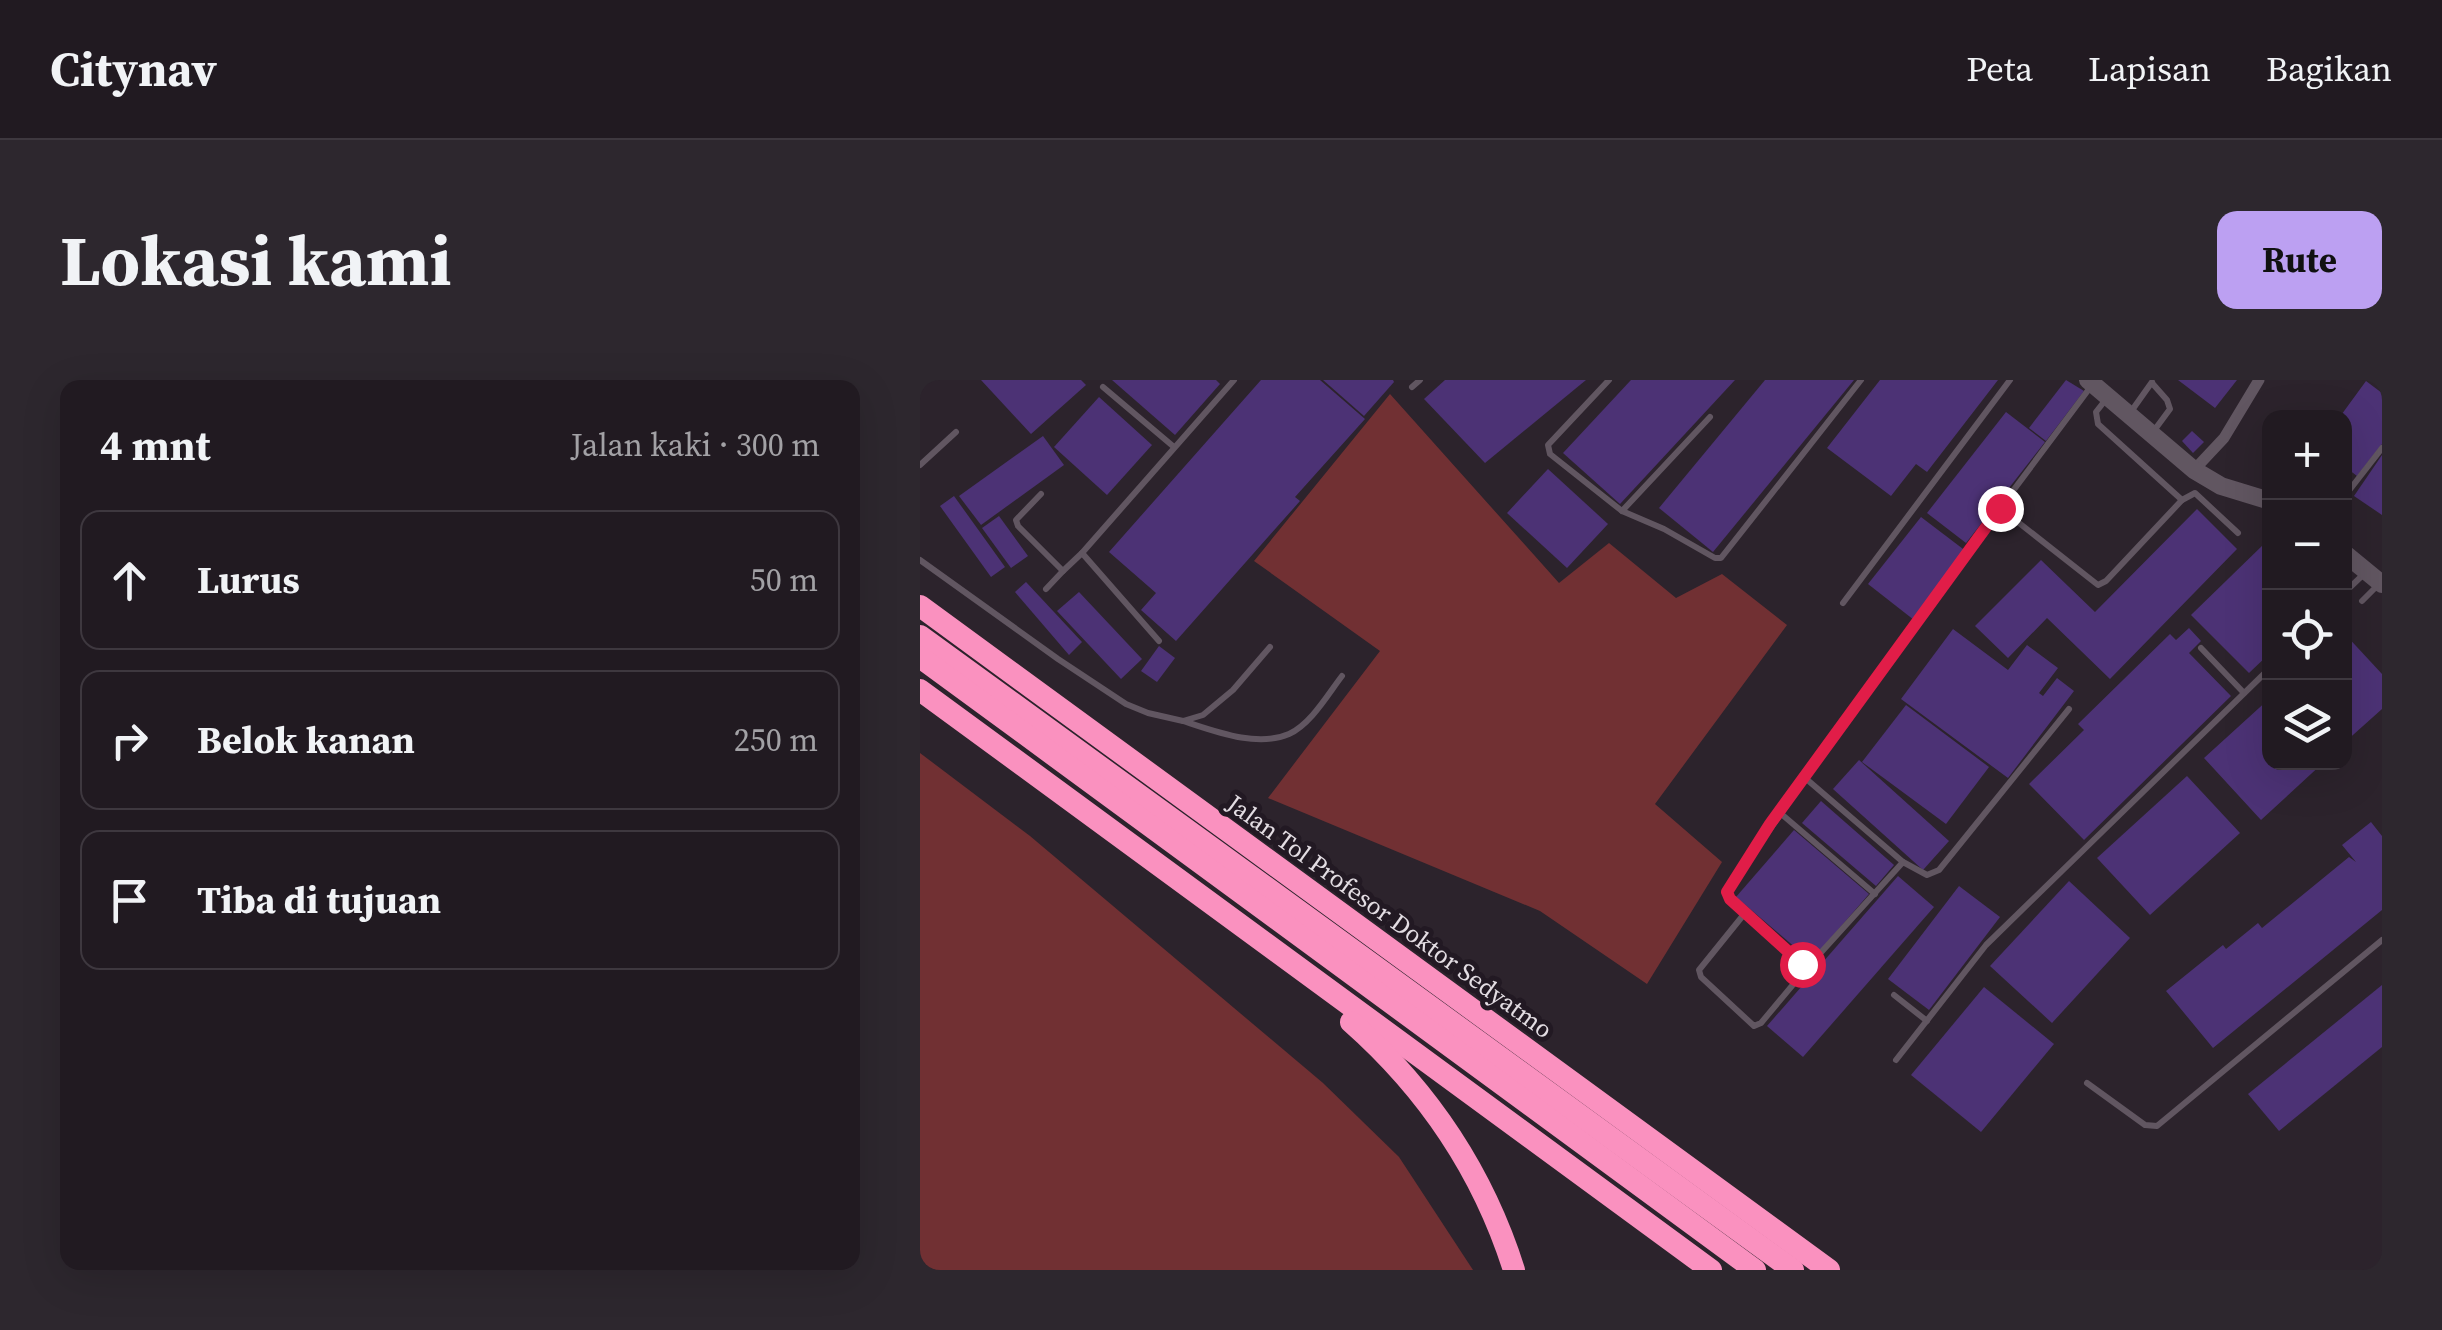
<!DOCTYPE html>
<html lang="id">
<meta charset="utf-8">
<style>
:root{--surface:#211a21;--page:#2d272e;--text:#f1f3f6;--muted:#a2a1a5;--line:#3e383f;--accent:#bca0f2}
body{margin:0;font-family:"Source Serif 4",serif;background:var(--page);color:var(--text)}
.controls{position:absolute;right:30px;top:30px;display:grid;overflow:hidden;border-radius:20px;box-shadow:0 10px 40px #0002}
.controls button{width:90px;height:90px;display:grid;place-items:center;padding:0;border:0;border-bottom:2px solid var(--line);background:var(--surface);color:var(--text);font:50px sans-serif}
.stop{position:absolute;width:30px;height:30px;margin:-22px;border:8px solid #e11d48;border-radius:50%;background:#fff}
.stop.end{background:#e11d48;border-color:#fff;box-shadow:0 2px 10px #0008}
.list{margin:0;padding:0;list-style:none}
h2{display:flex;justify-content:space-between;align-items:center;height:130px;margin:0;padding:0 40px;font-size:42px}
h2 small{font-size:32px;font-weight:400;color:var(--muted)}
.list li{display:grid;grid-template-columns:65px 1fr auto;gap:30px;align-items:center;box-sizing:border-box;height:140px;margin:0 20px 20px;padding:0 20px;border:2px solid var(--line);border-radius:20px}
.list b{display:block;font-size:38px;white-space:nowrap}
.list em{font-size:32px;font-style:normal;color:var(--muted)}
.icon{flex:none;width:55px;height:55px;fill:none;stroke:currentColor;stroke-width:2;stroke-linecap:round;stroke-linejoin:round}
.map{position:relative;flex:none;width:1462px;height:890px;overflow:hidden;border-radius:20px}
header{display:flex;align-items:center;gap:60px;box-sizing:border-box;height:140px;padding:0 50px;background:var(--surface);border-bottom:2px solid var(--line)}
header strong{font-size:48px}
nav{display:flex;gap:55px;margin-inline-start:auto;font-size:35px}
.intro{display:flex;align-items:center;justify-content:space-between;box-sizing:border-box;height:240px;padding:0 60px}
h1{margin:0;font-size:70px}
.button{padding:25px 45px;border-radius:20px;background:var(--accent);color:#111;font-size:35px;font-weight:700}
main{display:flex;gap:60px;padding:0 60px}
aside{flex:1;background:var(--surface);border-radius:20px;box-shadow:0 10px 40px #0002}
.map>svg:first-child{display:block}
.green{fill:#713033}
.building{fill:#4c3275}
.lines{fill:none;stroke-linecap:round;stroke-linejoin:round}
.service{stroke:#615661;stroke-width:6}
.minor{stroke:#615661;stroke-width:11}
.secondary{stroke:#615661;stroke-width:18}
.motorway{stroke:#fa91bf;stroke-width:22}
.route{stroke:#e11d48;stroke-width:12}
.labels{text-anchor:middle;stroke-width:10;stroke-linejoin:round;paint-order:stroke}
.street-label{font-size:25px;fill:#e3dde3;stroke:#221923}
</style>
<header>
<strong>Citynav</strong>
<nav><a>Peta</a><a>Lapisan</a><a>Bagikan</a></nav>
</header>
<div class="intro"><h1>Lokasi kami</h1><a class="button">Rute</a></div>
<main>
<aside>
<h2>4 mnt<small>Jalan kaki · 300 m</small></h2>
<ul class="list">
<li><svg class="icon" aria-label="ahead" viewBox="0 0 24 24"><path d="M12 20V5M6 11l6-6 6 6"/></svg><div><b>Lurus</b></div><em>50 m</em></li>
<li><svg class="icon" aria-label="right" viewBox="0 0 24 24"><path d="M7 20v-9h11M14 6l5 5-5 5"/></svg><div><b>Belok kanan</b></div><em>250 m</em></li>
<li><svg class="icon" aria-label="arrive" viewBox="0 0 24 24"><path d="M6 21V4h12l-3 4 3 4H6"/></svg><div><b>Tiba di tujuan</b></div></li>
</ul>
</aside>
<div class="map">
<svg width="1462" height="890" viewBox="0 0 1462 890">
<rect width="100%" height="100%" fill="#2c232c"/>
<g class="green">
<path d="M470,14L639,203L689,163L756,218L802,194L867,245L735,424L802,482L727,604L620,531L348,418L460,271L334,181Z"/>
<path d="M0,373L110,456L403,703L479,777L553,890H0Z"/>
</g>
<g class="building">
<path d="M61,0H161L166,5L111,54Z"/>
<path d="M192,0H296L300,4L255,55Z"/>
<path d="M341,0H400L445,39L375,117L380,121L256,261L221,230L236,213L189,172Z"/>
<path d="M403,0H473L474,2L444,36Z"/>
<path d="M525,0H666L565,83L504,19Z"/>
<path d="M711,0H815L700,124L643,73Z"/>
<path d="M845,0H934L793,172L739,128Z"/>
<path d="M960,0H1078L1007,92L996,84L971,116L907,68Z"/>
<path d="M1146,0L1164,11L1126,61L1109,48Z"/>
<path d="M1258,0H1317L1295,28Z"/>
<path d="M1446,1L1462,13V64L1437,96L1424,86V38H1419Z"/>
<path d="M179,17L232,65L187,115L134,67Z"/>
<path d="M1086,32L1125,62L1046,163L1007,133Z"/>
<path d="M1272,51L1284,62L1273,73L1262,61Z"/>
<path d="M123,56L144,85L61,145L39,116Z"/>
<path d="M1462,75V135L1434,116Z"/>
<path d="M628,89L688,144L647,188L587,133Z"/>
<path d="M34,116L85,187L71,197L20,126Z"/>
<path d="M1277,129L1317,169L1190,299L1127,238L1088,278L1055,246L1121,180L1175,232Z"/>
<path d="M79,136L108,176L91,188L62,148Z"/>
<path d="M1001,137L1047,172L994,240L948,204Z"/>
<path d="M1344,164L1350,170V273L1329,293L1271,235Z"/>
<path d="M106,202L162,262L149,275L95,212Z"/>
<path d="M159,212L222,279L201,299L137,231Z"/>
<path d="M1269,248L1281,261L1269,273L1311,316L1164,460L1109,404L1164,350L1158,344L1250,254L1256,260Z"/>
<path d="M1033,249L1088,290L1107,265L1138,288L1119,313L1123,316L1137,298L1154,311L1088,398L981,319Z"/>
<path d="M1424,253L1462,294V329L1424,363Z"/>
<path d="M239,266L255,278L237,302L221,291Z"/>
<path d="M1350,318V382H1404L1341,440L1284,378Z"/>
<path d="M986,325L1069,387L1026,444L942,382Z"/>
<path d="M939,380L1029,461L1003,490L913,409Z"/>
<path d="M1267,396L1320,453L1230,535L1177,478Z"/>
<path d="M901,421L974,485L956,506L882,443Z"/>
<path d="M1451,442L1462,456V530L1293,668L1246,611L1303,565L1306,569L1338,543L1342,548L1429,477L1436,482L1422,465Z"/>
<path d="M874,450L949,514L891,581L816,517Z"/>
<path d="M978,496L1014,527L883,677L847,646Z"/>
<path d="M1149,501L1210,558L1132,643L1070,586Z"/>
<path d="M1039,506L1080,537L1009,630L968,599Z"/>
<path d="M1462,605V667L1359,751L1328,714Z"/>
<path d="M1064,607L1134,664L1061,752L991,695Z"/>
</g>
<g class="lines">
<g class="service">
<path d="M689,0L628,65L630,74L702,131L744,149L795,178H801L941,0"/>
<path d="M1232,3L1247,20L1250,29L1233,52"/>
<path d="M183,7L254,67"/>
<path d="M492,7L500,0"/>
<path d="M1187,18L1176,32L1178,44L1262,120"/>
<path d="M1210,33L1232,2"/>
<path d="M0,85L36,52"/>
<path d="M121,114L96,140L98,146L143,191L162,173"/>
<path d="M1424,117L1462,68"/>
<path d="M1080,128L1178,205L1186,201L1262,120L1275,113L1318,153"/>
<path d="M702,131L790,37"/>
<path d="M0,180L138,279L206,324L228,333L263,341L283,335L313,310L350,267"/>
<path d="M126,209L143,191"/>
<path d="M1424,213L1446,192"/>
<path d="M1442,221L1459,204"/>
<path d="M923,223L1090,0"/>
<path d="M239,261L162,173L314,0"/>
<path d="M1281,268L1324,313"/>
<path d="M263,341C294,351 337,368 369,354C391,344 408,314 422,296"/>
<path d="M884,397L983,482"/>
<path d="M859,432L955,514"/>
<path d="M825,533L779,590L781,597L834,646L841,643L886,589L810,519L809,508L986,254L1172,5"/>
<path d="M886,589L983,482L1007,495L1019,490L1149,329"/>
<path d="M974,615L1007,641"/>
<path d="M976,680L1066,565L1350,288"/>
<path d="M1167,703L1225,745L1237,746L1462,560"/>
</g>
<path class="minor" d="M1274,90L1304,58L1339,0"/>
<g class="secondary">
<path d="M1168,0L1274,90L1301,106L1350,121"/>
<path d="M1424,173L1462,204"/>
</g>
<g class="motorway">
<path d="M0,226L909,890"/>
<path d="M0,256L873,890"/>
<path d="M0,277L835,890"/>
<path d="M0,310L791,890"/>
<path d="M431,642C508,710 563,792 594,890"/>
</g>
</g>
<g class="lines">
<path class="route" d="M882,584L810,519L807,512L850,444L1080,128"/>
</g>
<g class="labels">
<g class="street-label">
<text transform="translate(470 536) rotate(36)" y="9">Jalan Tol Profesor Doktor Sedyatmo</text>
</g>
</g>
</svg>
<div class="controls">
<button>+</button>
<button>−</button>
<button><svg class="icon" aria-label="locate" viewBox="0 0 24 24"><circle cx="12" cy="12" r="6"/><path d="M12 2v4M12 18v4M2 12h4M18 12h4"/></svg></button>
<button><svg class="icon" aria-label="layers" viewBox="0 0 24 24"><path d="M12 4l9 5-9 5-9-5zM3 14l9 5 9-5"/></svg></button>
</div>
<div class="stop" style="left:882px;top:584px"></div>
<div class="stop end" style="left:1080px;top:128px"></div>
</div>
</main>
